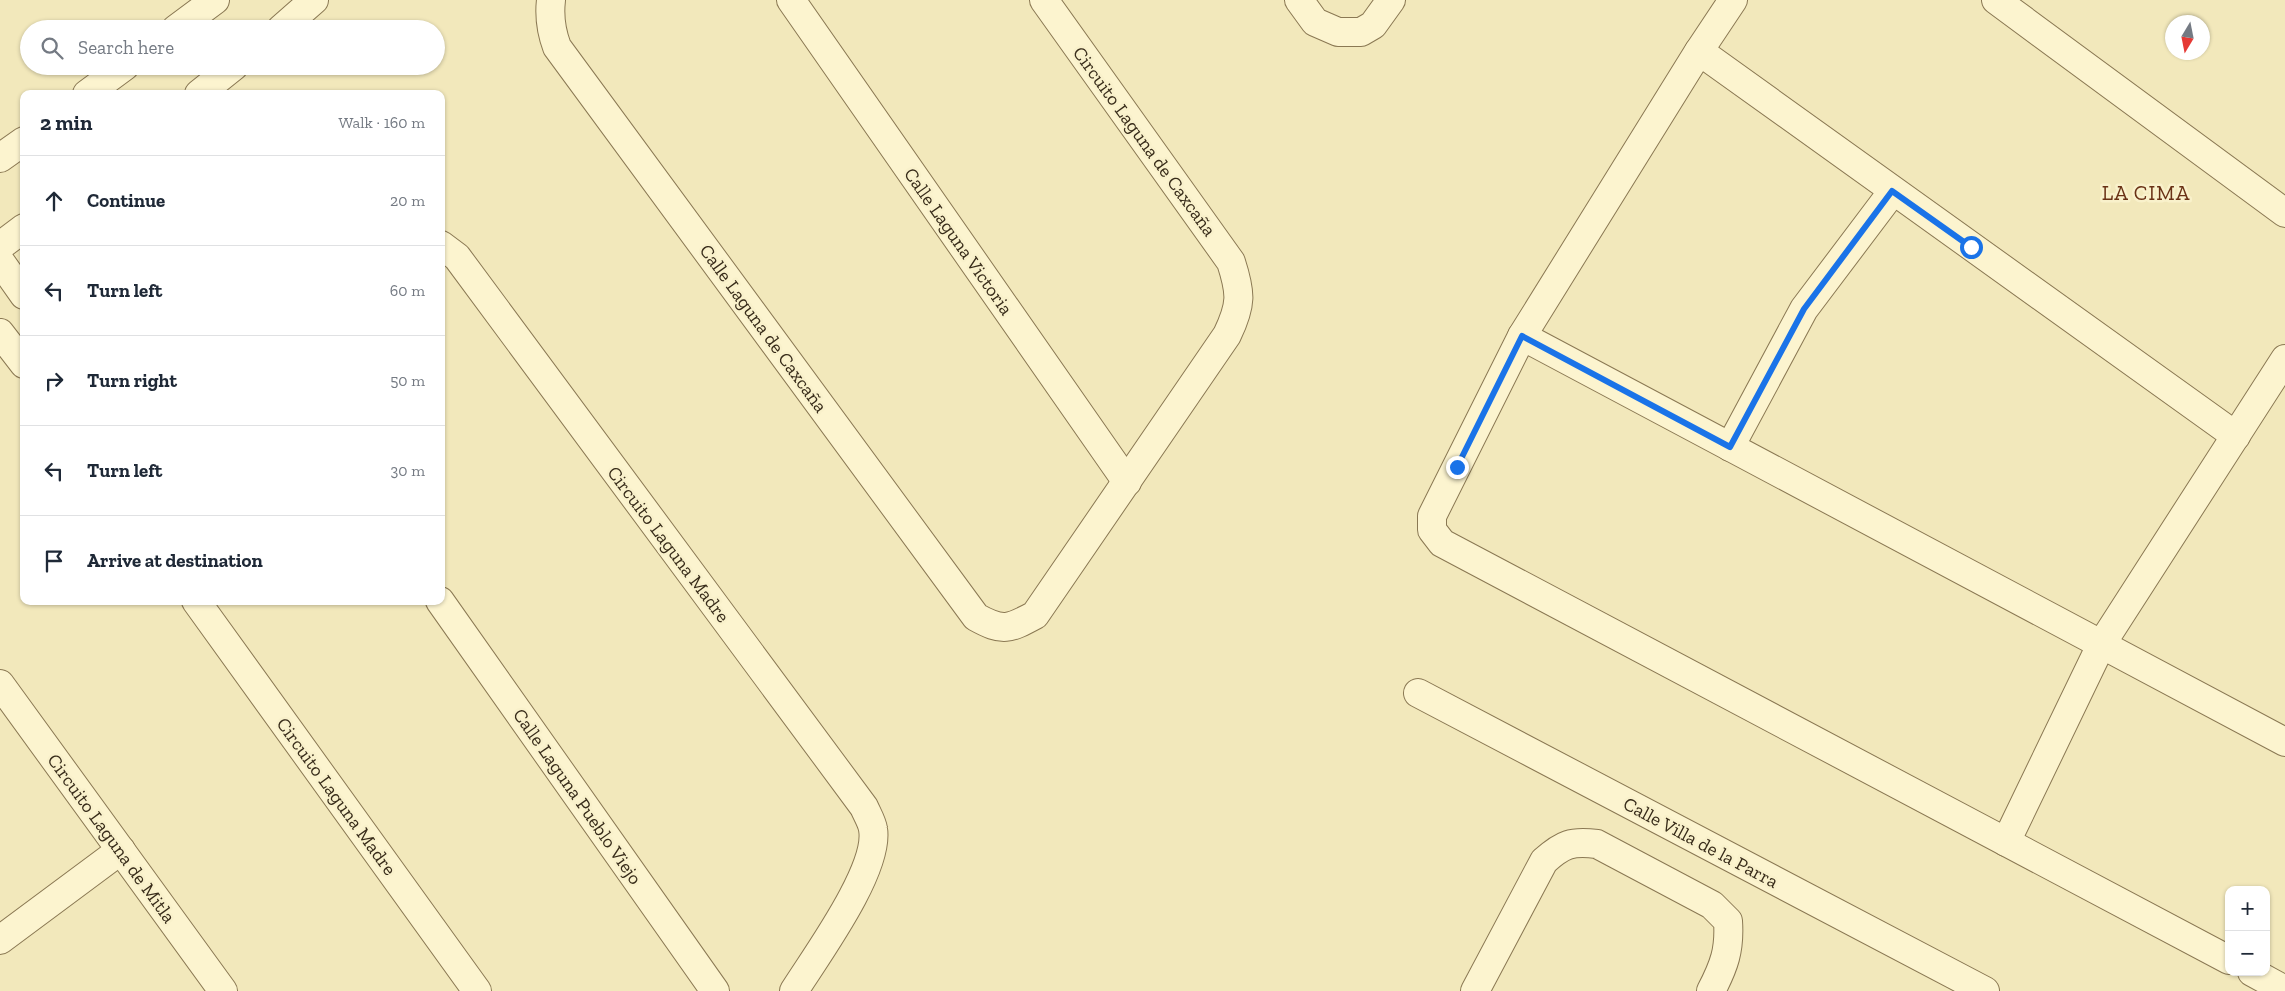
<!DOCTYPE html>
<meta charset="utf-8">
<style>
:root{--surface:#fff;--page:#f2f2f3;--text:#1f2937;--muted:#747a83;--line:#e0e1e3}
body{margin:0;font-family:"Zilla Slab",serif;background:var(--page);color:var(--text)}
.controls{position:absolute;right:15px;bottom:15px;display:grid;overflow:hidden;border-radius:10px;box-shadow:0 1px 4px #0004}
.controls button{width:45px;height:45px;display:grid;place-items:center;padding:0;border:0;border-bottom:1px solid var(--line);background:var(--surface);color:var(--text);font:25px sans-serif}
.compass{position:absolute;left:2165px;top:15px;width:45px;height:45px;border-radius:50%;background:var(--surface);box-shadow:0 1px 4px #0004;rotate:190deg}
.stop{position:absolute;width:15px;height:15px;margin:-11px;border:4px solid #1a73e8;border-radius:50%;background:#fff}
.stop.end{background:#1a73e8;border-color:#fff;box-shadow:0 1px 5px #0008}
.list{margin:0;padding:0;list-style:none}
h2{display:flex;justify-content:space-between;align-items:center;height:65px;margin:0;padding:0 20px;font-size:21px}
h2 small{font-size:16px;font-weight:400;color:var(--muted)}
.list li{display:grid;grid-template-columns:32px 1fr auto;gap:15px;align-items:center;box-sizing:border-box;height:90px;padding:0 20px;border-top:1px solid var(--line)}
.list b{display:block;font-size:19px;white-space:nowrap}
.list em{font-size:16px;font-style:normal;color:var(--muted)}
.icon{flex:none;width:28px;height:28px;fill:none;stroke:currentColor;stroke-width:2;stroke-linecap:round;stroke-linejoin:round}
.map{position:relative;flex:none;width:2285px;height:991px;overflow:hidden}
.search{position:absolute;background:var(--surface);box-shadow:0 1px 4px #0004;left:20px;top:20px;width:425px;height:55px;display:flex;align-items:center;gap:12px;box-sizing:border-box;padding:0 18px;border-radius:28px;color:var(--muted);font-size:19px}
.panel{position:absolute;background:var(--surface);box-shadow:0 1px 4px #0004;left:20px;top:90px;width:425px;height:515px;border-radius:10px}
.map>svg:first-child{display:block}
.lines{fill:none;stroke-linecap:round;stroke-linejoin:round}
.street-casing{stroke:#8a7853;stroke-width:30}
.street{stroke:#fcf4cf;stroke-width:28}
.route{stroke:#1a73e8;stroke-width:6}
.labels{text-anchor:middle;stroke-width:5;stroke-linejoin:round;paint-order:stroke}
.street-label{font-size:19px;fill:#382c1a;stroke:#f9f1cb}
.quarter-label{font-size:21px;letter-spacing:1px;fill:#693115;stroke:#f9f1cb}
</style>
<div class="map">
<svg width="2285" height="991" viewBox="0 0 2285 991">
<rect width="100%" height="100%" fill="#f2e8bb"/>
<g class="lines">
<defs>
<g id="street">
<path d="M551,0C549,17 551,31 557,47L976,617C1003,632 1009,629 1035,615L1227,335C1242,304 1241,293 1231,262L1044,0"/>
<path d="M791,0L1127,482"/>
<path d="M1299,0L1315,22L1338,32H1361L1373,25L1391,0"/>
<path d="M1733,0L1699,51L1522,336L1432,516V530L1442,543L2229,960"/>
<path d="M1996,0L2285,213"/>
<path d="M176,29L215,0"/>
<path d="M281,29L314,0"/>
<path d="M1699,51L2236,436"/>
<path d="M87,94L125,66"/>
<path d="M199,94L234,66"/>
<path d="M0,158L24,141"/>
<path d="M441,245L457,257L864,807C867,814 872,822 873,829C880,869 816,956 794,991"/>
<path d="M0,246L24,228"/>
<path d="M0,261L24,295"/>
<path d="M0,333L24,364"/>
<path d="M1522,336L2285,742"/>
<path d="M1730,447L1804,309L1893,191"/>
<path d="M196,601L477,991"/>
<path d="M440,601L715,991"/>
<path d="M0,684L223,991"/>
<path d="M1418,693L1985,991"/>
<path d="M2006,842L2101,645L2285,359"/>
<path d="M0,940L121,850"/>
<path d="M2252,972L2285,990"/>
<path d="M1475,991L1544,861C1563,844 1571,841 1597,844L1712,905L1728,921C1730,950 1724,966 1711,991"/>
</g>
</defs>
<use href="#street" class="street-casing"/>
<use href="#street" class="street"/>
</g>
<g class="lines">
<path class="route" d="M1457,467L1522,336L1730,447L1804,309L1892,191L1971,247"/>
</g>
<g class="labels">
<g class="street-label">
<text transform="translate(1145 141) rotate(54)" y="7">Circuito Laguna de Caxcaña</text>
<text transform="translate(959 241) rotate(55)" y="7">Calle Laguna Victoria</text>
<text transform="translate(764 328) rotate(54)" y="7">Calle Laguna de Caxcaña</text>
<text transform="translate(669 544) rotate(53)" y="7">Circuito Laguna Madre</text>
<text transform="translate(337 796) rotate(54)" y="7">Circuito Laguna Madre</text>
<text transform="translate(578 796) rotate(55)" y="7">Calle Laguna Pueblo Viejo</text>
<text transform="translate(112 838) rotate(54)" y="7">Circuito Laguna de Mitla</text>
<text transform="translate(1701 842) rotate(28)" y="7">Calle Villa de la Parra</text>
</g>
<g class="quarter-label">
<text x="2146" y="200">LA CIMA</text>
</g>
</g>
</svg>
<div class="controls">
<button>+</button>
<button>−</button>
</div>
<svg class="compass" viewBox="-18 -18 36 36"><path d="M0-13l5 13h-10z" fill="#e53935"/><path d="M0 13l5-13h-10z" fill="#747a83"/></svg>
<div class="stop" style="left:1971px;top:247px"></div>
<div class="stop end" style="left:1457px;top:467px"></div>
<div class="search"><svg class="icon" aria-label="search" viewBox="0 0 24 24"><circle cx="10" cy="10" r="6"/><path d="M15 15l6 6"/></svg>Search here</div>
<section class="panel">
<h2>2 min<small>Walk · 160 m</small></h2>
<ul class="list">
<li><svg class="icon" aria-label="ahead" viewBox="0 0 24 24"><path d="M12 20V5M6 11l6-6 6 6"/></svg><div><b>Continue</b></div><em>20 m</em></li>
<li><svg class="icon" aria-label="left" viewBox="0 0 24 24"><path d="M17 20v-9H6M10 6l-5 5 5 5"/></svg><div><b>Turn left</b></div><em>60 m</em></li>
<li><svg class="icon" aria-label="right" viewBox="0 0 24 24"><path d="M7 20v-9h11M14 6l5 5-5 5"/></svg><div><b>Turn right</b></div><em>50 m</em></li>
<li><svg class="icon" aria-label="left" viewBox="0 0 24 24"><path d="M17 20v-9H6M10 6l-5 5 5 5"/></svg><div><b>Turn left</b></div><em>30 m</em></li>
<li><svg class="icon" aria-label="arrive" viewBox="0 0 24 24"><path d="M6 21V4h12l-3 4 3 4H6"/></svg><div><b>Arrive at destination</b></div></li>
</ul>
</section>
</div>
